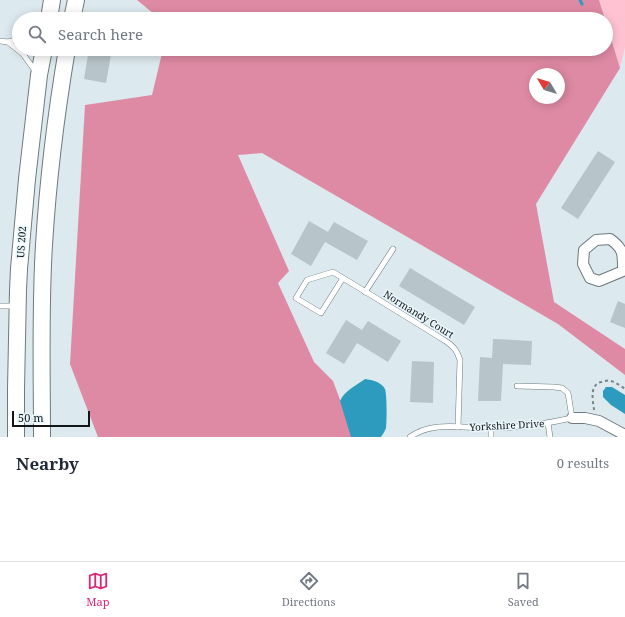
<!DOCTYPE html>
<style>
:root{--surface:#fff;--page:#f6f6f7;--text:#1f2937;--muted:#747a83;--line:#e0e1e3;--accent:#db2777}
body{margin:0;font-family:"Noto Serif",serif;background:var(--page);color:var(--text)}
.compass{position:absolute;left:529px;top:68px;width:36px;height:36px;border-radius:50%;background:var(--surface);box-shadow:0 2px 10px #0003;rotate:308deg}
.scale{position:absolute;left:12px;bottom:10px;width:78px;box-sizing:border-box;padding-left:4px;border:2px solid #121618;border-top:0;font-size:11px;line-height:14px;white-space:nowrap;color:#121618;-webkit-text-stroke:3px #e9f6fb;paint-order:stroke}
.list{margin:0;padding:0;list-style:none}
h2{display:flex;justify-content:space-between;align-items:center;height:52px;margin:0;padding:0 16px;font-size:17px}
h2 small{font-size:13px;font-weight:400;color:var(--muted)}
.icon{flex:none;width:22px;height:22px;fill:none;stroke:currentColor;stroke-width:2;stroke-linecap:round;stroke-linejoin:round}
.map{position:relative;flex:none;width:625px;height:437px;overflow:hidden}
.search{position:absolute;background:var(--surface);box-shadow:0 2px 10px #0003;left:12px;right:12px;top:12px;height:44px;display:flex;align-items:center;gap:10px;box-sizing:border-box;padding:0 14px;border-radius:22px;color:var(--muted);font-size:15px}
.sheet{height:124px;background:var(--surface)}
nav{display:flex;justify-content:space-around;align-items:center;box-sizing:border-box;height:56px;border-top:1px solid var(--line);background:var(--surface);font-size:11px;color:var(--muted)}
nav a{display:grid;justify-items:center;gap:2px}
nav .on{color:var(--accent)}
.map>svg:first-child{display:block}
.green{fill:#fec2d3}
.forest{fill:#df8aa4;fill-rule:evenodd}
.water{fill:#2d9bbe}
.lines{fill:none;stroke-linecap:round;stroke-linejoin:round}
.stream{stroke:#2d9bbe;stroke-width:3}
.building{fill:#b7c4c9}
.service-casing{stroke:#6e7a7e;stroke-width:6}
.minor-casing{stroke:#6e7a7e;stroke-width:12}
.trunk-casing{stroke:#6e7a7e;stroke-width:18}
.path{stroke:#7b8387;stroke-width:2;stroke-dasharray:3 3;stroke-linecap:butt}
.service{stroke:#fff;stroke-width:5}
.minor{stroke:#fff;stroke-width:10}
.trunk{stroke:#fff;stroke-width:16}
.labels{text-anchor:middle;stroke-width:3;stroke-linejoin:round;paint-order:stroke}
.street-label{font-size:10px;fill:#121618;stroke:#e9f6fb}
</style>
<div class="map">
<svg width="625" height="437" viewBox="0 0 625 437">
<rect width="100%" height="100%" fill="#dce9ee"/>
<path class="green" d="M599,0H625V47L620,68L606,22V19H605Z"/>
<g class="forest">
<path d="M137,0H599L605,19H160Z"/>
<path d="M606,22L620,68L536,204L554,302L625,349V375L558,324L262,153L238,155L289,271L278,283L314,362L333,381L354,437H98L70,364L85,105L152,95L163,49H606ZM535,74H559V98H535Z"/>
</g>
<g class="water">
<path d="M365,379C373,380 381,382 385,389C387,395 387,422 386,428C385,431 383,434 381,437H351L340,401C344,391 357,385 365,379Z"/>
<path d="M606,387H612L625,395V414L611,405L603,397V391Z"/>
</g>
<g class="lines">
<path class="stream" d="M580,0L582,4"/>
</g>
<g class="building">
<path d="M89,49H112L106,83L84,79Z"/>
<path d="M598,151L615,162L578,219L561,208Z"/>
<path d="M309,221L328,232L334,222L368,241L357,260L325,242L311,266L291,254Z"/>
<path d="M410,268L475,307L464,325L399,286Z"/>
<path d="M618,301L625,304V328L610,322Z"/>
<path d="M346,320L362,330L368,321L401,341L388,362L357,343L344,364L326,353Z"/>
<path d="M493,339L532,341L531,365L503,364L501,401H478L480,357L492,358Z"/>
<path d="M412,361L434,362L433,403L410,402Z"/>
</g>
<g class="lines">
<defs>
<g id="service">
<path d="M0,41L8,42L19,39"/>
<path d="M8,42L23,54L36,72"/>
<path d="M343,278L321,313L296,298L307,280L333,272C371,295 409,318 447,342C455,348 457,351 460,360L458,427"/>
<path d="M365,292L393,249"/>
<path d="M0,306H15"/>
<path d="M548,423L550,437"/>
<path d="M410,437C434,420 465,429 492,428C519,428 545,424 572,418L568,393L562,388L554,387L517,386"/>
<path d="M491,437V428"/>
</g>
<g id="minor">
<path d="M610,239C624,249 623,254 623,271L599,281L590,278L583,264L584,250L596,240Z"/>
<path d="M572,418H585L599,421L625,435"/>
</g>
<g id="trunk">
<path d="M49,19L52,0"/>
<path d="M72,19L76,0"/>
<path d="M16,437V389L18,290L19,269L27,179L39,75L44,49"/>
<path d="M42,437C42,373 40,309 44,245C48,179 56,114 67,49"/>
</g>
</defs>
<use href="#service" class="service-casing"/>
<use href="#minor" class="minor-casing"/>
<use href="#trunk" class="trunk-casing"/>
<path class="path" d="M594,410C593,401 589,385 601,382C604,381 608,380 611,381C615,382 621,386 625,389"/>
<use href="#service" class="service"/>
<use href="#minor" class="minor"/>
<use href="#trunk" class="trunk"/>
</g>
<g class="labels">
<g class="street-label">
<text transform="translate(21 242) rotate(-86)" y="4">US 202</text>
<text transform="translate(419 314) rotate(32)" y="4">Normandy Court</text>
<text transform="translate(507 425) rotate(-3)" y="4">Yorkshire Drive</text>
</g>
</g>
</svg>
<svg class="compass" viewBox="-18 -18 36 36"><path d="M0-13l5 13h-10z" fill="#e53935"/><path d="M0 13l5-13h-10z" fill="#747a83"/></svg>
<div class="scale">50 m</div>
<div class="search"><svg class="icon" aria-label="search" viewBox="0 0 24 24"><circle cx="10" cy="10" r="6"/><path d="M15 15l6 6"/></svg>Search here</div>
</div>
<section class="sheet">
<h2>Nearby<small>0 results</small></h2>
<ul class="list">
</ul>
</section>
<nav>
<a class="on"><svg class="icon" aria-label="map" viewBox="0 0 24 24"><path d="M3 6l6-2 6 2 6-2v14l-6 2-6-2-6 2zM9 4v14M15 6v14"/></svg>Map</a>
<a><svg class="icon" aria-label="directions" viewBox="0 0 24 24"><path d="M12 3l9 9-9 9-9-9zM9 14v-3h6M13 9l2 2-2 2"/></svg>Directions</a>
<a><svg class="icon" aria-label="saved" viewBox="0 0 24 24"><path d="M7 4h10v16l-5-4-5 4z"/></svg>Saved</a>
</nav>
